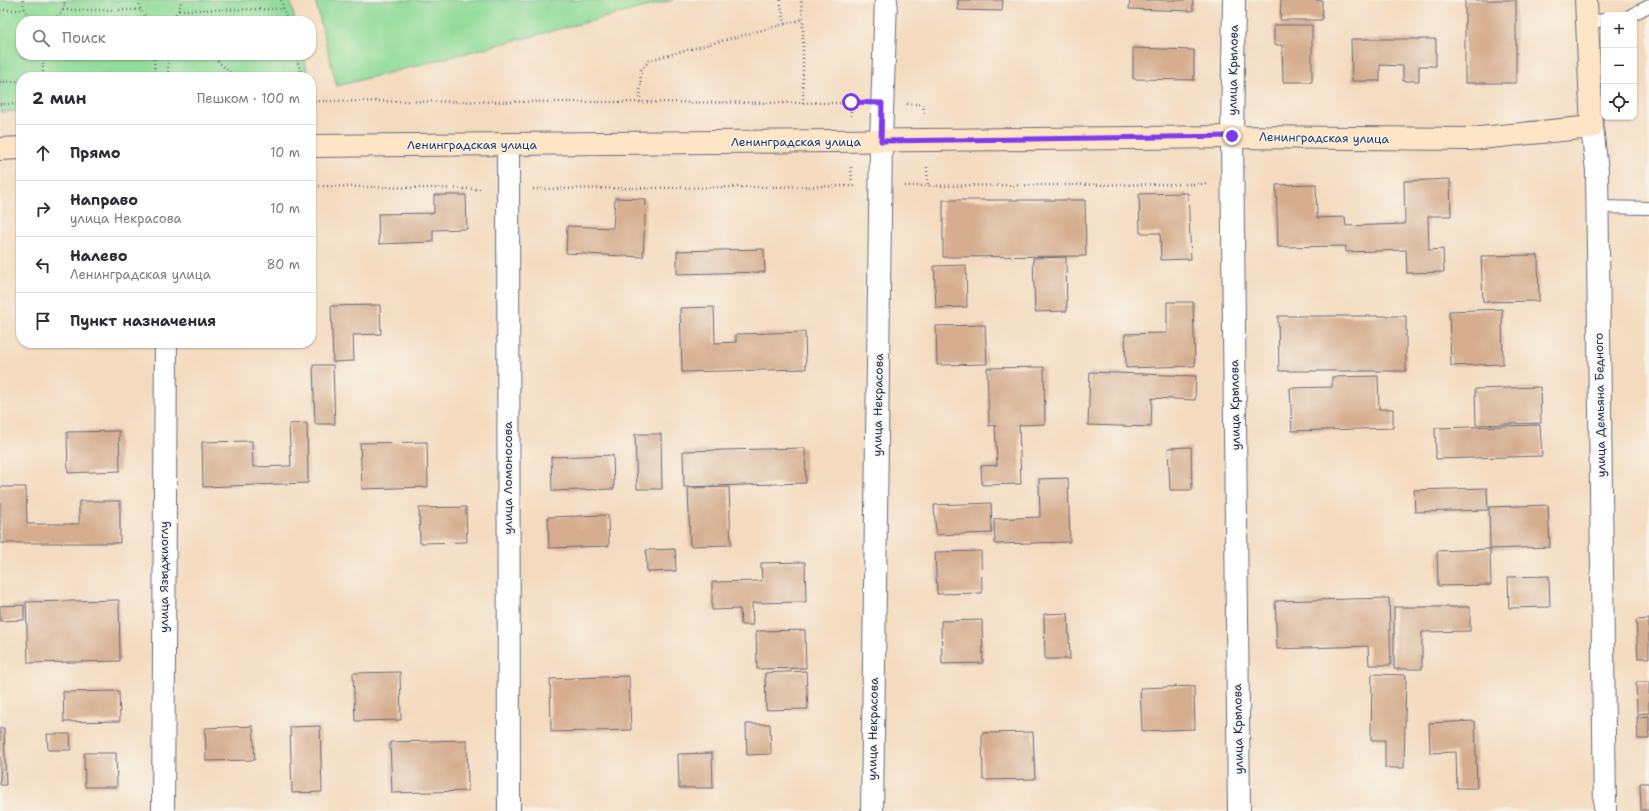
<!DOCTYPE html>
<html lang="ru">
<meta charset="utf-8">
<style>
:root{--surface:#fff;--page:#f7f7f7;--text:#2b2b33;--muted:#7c7c81;--line:#e1e1e2}
body{margin:0;font-family:"Shantell Sans",sans-serif;background:var(--page);color:var(--text)}
.controls{position:absolute;right:12px;top:12px;display:grid;overflow:hidden;border-radius:8px;box-shadow:0 1px 3px #0004}
.controls button{width:36px;height:36px;display:grid;place-items:center;padding:0;border:0;border-bottom:1px solid var(--line);background:var(--surface);color:var(--text);font:20px sans-serif}
.stop{position:absolute;width:12px;height:12px;margin:-9px;border:3px solid #7c3aed;border-radius:50%;background:#fff}
.stop.end{background:#7c3aed;border-color:#fff;box-shadow:0 1px 4px #0008}
.list{margin:0;padding:0;list-style:none}
h2{display:flex;justify-content:space-between;align-items:center;height:52px;margin:0;padding:0 16px;font-size:17px}
h2 small{font-size:13px;font-weight:400;color:var(--muted)}
.list li{display:grid;grid-template-columns:26px 1fr auto;gap:12px;align-items:center;box-sizing:border-box;height:56px;padding:0 16px;border-top:1px solid var(--line)}
.list b{display:block;font-size:15px;white-space:nowrap}
.list p{margin:0;font-size:13px;white-space:nowrap;color:var(--muted)}
.list em{font-size:13px;font-style:normal;color:var(--muted)}
.icon{flex:none;width:22px;height:22px;fill:none;stroke:currentColor;stroke-width:2;stroke-linecap:round;stroke-linejoin:round}
.map{position:relative;flex:none;width:1649px;height:811px;overflow:hidden}
.search{position:absolute;background:var(--surface);box-shadow:0 1px 3px #0004;left:16px;top:16px;width:300px;height:44px;display:flex;align-items:center;gap:10px;box-sizing:border-box;padding:0 14px;border-radius:16px;color:var(--muted);font-size:15px}
.panel{position:absolute;background:var(--surface);box-shadow:0 1px 3px #0004;left:16px;top:72px;width:300px;height:276px;border-radius:16px}
.map>svg:first-child{display:block}
.green{fill:#91dc99;stroke:#56867c}
.building{fill:#d6ae8f}
.lines{fill:none;stroke-linecap:round;stroke-linejoin:round}
.service-casing{stroke:#676b80;stroke-width:14}
.minor-casing{stroke:#676b80;stroke-width:24}
.secondary-casing{stroke:#676b80;stroke-width:24}
.path{stroke:#676b80;stroke-width:2.5;stroke-dasharray:1 3;stroke-linecap:butt}
.service{stroke:#fff;stroke-width:12}
.minor{stroke:#fff;stroke-width:22}
.secondary{stroke:#fde5c5;stroke-width:22}
.route{stroke:#7c3aed;stroke-width:5}
.labels{text-anchor:middle;stroke-width:3;stroke-linejoin:round;paint-order:stroke}
.street-label{font-size:12px;fill:#1b2f5e;stroke:#f7f3e8}
</style>
<div class="map">
<svg width="1649" height="811" viewBox="0 0 1649 811">
<rect width="100%" height="100%" fill="#f7f3e8"/>
<filter id="ink" filterUnits="userSpaceOnUse"><feTurbulence type="fractalNoise" baseFrequency=".025" numOctaves="2"/><feDisplacementMap in="SourceGraphic" scale="8" xChannelSelector="R" yChannelSelector="G"/><feConvolveMatrix kernelMatrix="1 2 1 2 8 2 1 2 1" color-interpolation-filters="sRGB"/></filter>
<filter id="wash" filterUnits="userSpaceOnUse"><feTurbulence type="fractalNoise" baseFrequency=".012" numOctaves="4" result="noise"/><feDisplacementMap in="SourceGraphic" scale="16" xChannelSelector="R" yChannelSelector="G"/><feGaussianBlur stdDeviation="0.9" result="paint"/><feColorMatrix in="noise" values="0 0 0 0 0 0 0 0 0 0 0 0 0 0 0 0 0 1.4 0 .05"/><feComposite in="paint" operator="in"/></filter>
<g filter="url(#wash)">
<rect width="100%" height="100%" fill="#f4dbbf"/>
<g class="green">
<path d="M0,0H290L295,21H21V55H303L309,77H21V111L0,112Z"/>
<path d="M315,0H673L337,86Z"/>
</g>
<g id="blocks">
<g class="building">
<path d="M958,0H1003L1002,11L958,10Z"/>
<path d="M1130,0H1193V11L1129,9Z"/>
<path d="M1281,0H1322V20H1280Z"/>
<rect x="1465" y="0" width="51" height="83"/>
<path d="M1274,25H1312V82H1283L1282,45H1274Z"/>
<path d="M1351,39H1436V66H1419V81H1403V66L1380,65V81H1352Z"/>
<path d="M1133,48L1194,50V80L1133,79Z"/>
<path d="M1450,179L1451,216H1428L1429,250L1443,249L1444,272L1407,273L1406,250L1346,252V246L1278,247L1276,185L1316,184L1317,218L1345,217L1346,226L1405,224L1404,181Z"/>
<path d="M1188,193L1191,259L1161,260L1160,233H1140L1139,194Z"/>
<path d="M434,195H466L467,229L433,230V242L379,244L378,214L434,213Z"/>
<path d="M615,198L646,199L643,257L566,253L567,226L613,228Z"/>
<path d="M943,200H1085L1086,256L943,257Z"/>
<path d="M764,249L765,272L677,274V251Z"/>
<path d="M1538,255L1539,301L1483,302L1481,256Z"/>
<path d="M1066,257L1067,311L1035,312L1033,258Z"/>
<path d="M966,265L967,307L936,308L934,266Z"/>
<path d="M1167,302H1193L1195,366L1126,368L1125,334L1167,333Z"/>
<path d="M380,305L381,334L353,335L354,361L333,362L331,306Z"/>
<path d="M714,307L715,343L736,342V334L805,332L806,369L682,372L680,308Z"/>
<path d="M1502,309L1503,364L1451,366L1449,311Z"/>
<path d="M1278,316H1406V371H1279Z"/>
<path d="M985,325L987,364L937,365L936,326Z"/>
<path d="M313,365H333L335,424H315Z"/>
<path d="M1044,367L1045,424L1019,425L1021,484L982,485L981,466L997,465L995,425L989,426L987,368Z"/>
<path d="M1090,372L1196,376L1195,400L1152,398L1151,427L1088,425Z"/>
<path d="M1378,376L1379,409H1393V428L1292,431L1290,388L1332,387V377Z"/>
<path d="M1540,387L1541,423L1476,425L1475,389Z"/>
<path d="M307,423L308,483L203,487L202,442L252,441L253,467L291,466L289,424Z"/>
<path d="M1540,425L1542,456L1436,459L1435,428Z"/>
<path d="M119,431L120,471L68,473L67,432Z"/>
<path d="M635,434H661L662,489H637Z"/>
<path d="M427,442L428,487L362,489L360,443Z"/>
<path d="M1191,447L1192,490H1170L1168,448Z"/>
<path d="M805,448L806,483L684,487L683,451Z"/>
<path d="M613,455L614,489L552,491L551,457Z"/>
<path d="M1068,478L1070,542L995,544L994,519L1040,517L1039,479Z"/>
<path d="M0,487H26L27,524H79V501H120V543H0Z"/>
<path d="M729,487L731,545L690,546L688,488Z"/>
<path d="M1487,488L1488,510L1415,512L1414,490Z"/>
<path d="M991,503L992,533L936,535L934,505Z"/>
<path d="M1548,505L1550,547L1490,549L1489,507Z"/>
<path d="M466,507L467,542L420,543L419,508Z"/>
<path d="M608,515L609,546L549,548L548,517Z"/>
<path d="M675,549L676,571L647,572L646,550Z"/>
<path d="M1490,549L1491,585L1438,586L1437,551Z"/>
<path d="M981,551L982,593L937,594L935,552Z"/>
<path d="M805,562L806,602L752,603L753,625H741L740,609L712,610V582L762,581L761,563Z"/>
<path d="M1549,576L1550,607L1509,608L1508,577Z"/>
<path d="M1389,598L1391,665H1369L1368,646L1277,649L1275,601Z"/>
<path d="M119,600L120,661L28,663L26,602Z"/>
<path d="M24,605V620L0,621V606Z"/>
<path d="M1394,607H1470V631L1422,632V669H1394Z"/>
<path d="M1068,613L1070,659H1045L1044,614Z"/>
<path d="M1649,619V658H1638L1636,620Z"/>
<path d="M982,620L983,663L942,664L941,621Z"/>
<path d="M805,630L806,668L757,669L756,631Z"/>
<path d="M806,671L808,709L766,710L765,673Z"/>
<path d="M400,672L401,720L355,721L353,673Z"/>
<path d="M1372,674L1406,675L1404,768H1385V740H1371Z"/>
<path d="M629,676L631,730L551,732L550,679Z"/>
<path d="M1636,682H1649V713L1637,714Z"/>
<path d="M1194,686L1195,729L1142,731L1140,688Z"/>
<path d="M119,691L120,721L64,722L63,692Z"/>
<path d="M1649,716V739H1638L1637,717Z"/>
<path d="M1475,721L1477,788H1457L1456,752L1430,753L1429,723Z"/>
<path d="M746,724H770L771,754L747,755Z"/>
<path d="M253,726L255,760L206,761L205,728Z"/>
<path d="M320,726L322,792L292,793L290,727Z"/>
<path d="M0,728H4L6,785H0Z"/>
<path d="M1033,732L1035,779L983,780L982,733Z"/>
<path d="M47,734H70L71,750H48Z"/>
<path d="M467,740L468,791L392,793L390,742Z"/>
<path d="M84,753H116L117,787H85Z"/>
<path d="M712,753L713,788H679L678,754Z"/>
<path d="M1640,783H1649V810H1641Z"/>
</g>
</g>
</g>
<g filter="url(#ink)">
<use href="#blocks" fill-opacity="0" stroke="#676b80" stroke-width="1"/>
<g class="lines">
<defs>
<g id="service">
<path d="M1631,15L1649,6"/>
<path d="M1587,23L1604,20"/>
<path d="M1598,207L1649,208"/>
</g>
<g id="minor">
<path d="M1234,0L1232,137L1239,811"/>
<path d="M1592,127L1597,171L1605,811"/>
<path d="M508,144L509,811"/>
<path d="M163,811L166,343"/>
<path d="M872,811L881,141L886,0"/>
</g>
<g id="secondary">
<path d="M311,146L1232,137L1470,139L1592,127L1586,0"/>
<path d="M0,149L21,148"/>
</g>
</defs>
<use href="#service" class="service-casing"/>
<use href="#minor" class="minor-casing"/>
<use href="#secondary" class="secondary-casing"/>
<g class="path">
<path d="M23,0C23,10 29,16 37,21"/>
<path d="M139,0C139,10 144,16 152,21"/>
<path d="M281,0L287,21"/>
<path d="M780,0L785,24L803,19L801,0"/>
<path d="M0,10H25"/>
<path d="M63,10H141"/>
<path d="M179,10L284,9"/>
<path d="M50,21C60,16 64,11 65,0"/>
<path d="M166,21C176,16 180,11 181,0"/>
<path d="M43,55V77"/>
<path d="M154,55L155,77"/>
<path d="M168,55V77"/>
<path d="M212,55L234,77"/>
<path d="M296,55L302,77"/>
<path d="M0,82L21,81"/>
<path d="M311,101L856,103"/>
<path d="M640,102L641,70L650,60L785,24"/>
<path d="M803,103V19"/>
<path d="M0,104H21"/>
<path d="M907,104H923L924,114"/>
<path d="M851,116V103"/>
<path d="M851,167L852,186"/>
<path d="M927,167L928,186"/>
<path d="M311,186L482,189"/>
<path d="M905,186L1206,184"/>
<path d="M533,189L854,186"/>
</g>
<use href="#service" class="service"/>
<use href="#minor" class="minor"/>
<use href="#secondary" class="secondary"/>
</g>
</g>
<g class="lines" filter="url(#ink)">
<path class="route" d="M851,102L882,103L881,141L1232,136"/>
</g>
<g class="labels">
<g class="street-label">
<text transform="translate(1233 70) rotate(-89)" y="4">улица Крылова</text>
<text transform="translate(1324 138) rotate(1)" y="4">Ленинградская улица</text>
<text x="796" y="146">Ленинградская улица</text>
<text x="472" y="149">Ленинградская улица</text>
<text transform="translate(878 405) rotate(-89)" y="4">улица Некрасова</text>
<text transform="translate(1235 405) rotate(-91)" y="4">улица Крылова</text>
<text transform="translate(1600 405) rotate(-91)" y="4">улица Демьяна Бедного</text>
<text transform="translate(508 478) rotate(-90)" y="4">улица Ломоносова</text>
<text transform="translate(164 577) rotate(-90)" y="4">улица Языджиоглу</text>
<text transform="translate(873 729) rotate(-89)" y="4">улица Некрасова</text>
<text transform="translate(1238 729) rotate(-91)" y="4">улица Крылова</text>
</g>
</g>
</svg>
<div class="controls">
<button>+</button>
<button>−</button>
<button><svg class="icon" aria-label="locate" viewBox="0 0 24 24"><circle cx="12" cy="12" r="6"/><path d="M12 2v4M12 18v4M2 12h4M18 12h4"/></svg></button>
</div>
<div class="stop" style="left:851px;top:102px"></div>
<div class="stop end" style="left:1232px;top:136px"></div>
<div class="search"><svg class="icon" aria-label="search" viewBox="0 0 24 24"><circle cx="10" cy="10" r="6"/><path d="M15 15l6 6"/></svg>Поиск</div>
<section class="panel">
<h2>2 мин<small>Пешком · 100 m</small></h2>
<ul class="list">
<li><svg class="icon" aria-label="ahead" viewBox="0 0 24 24"><path d="M12 20V5M6 11l6-6 6 6"/></svg><div><b>Прямо</b></div><em>10 m</em></li>
<li><svg class="icon" aria-label="right" viewBox="0 0 24 24"><path d="M7 20v-9h11M14 6l5 5-5 5"/></svg><div><b>Направо</b><p>улица Некрасова</p></div><em>10 m</em></li>
<li><svg class="icon" aria-label="left" viewBox="0 0 24 24"><path d="M17 20v-9H6M10 6l-5 5 5 5"/></svg><div><b>Налево</b><p>Ленинградская улица</p></div><em>80 m</em></li>
<li><svg class="icon" aria-label="arrive" viewBox="0 0 24 24"><path d="M6 21V4h12l-3 4 3 4H6"/></svg><div><b>Пункт назначения</b></div></li>
</ul>
</section>
</div>
